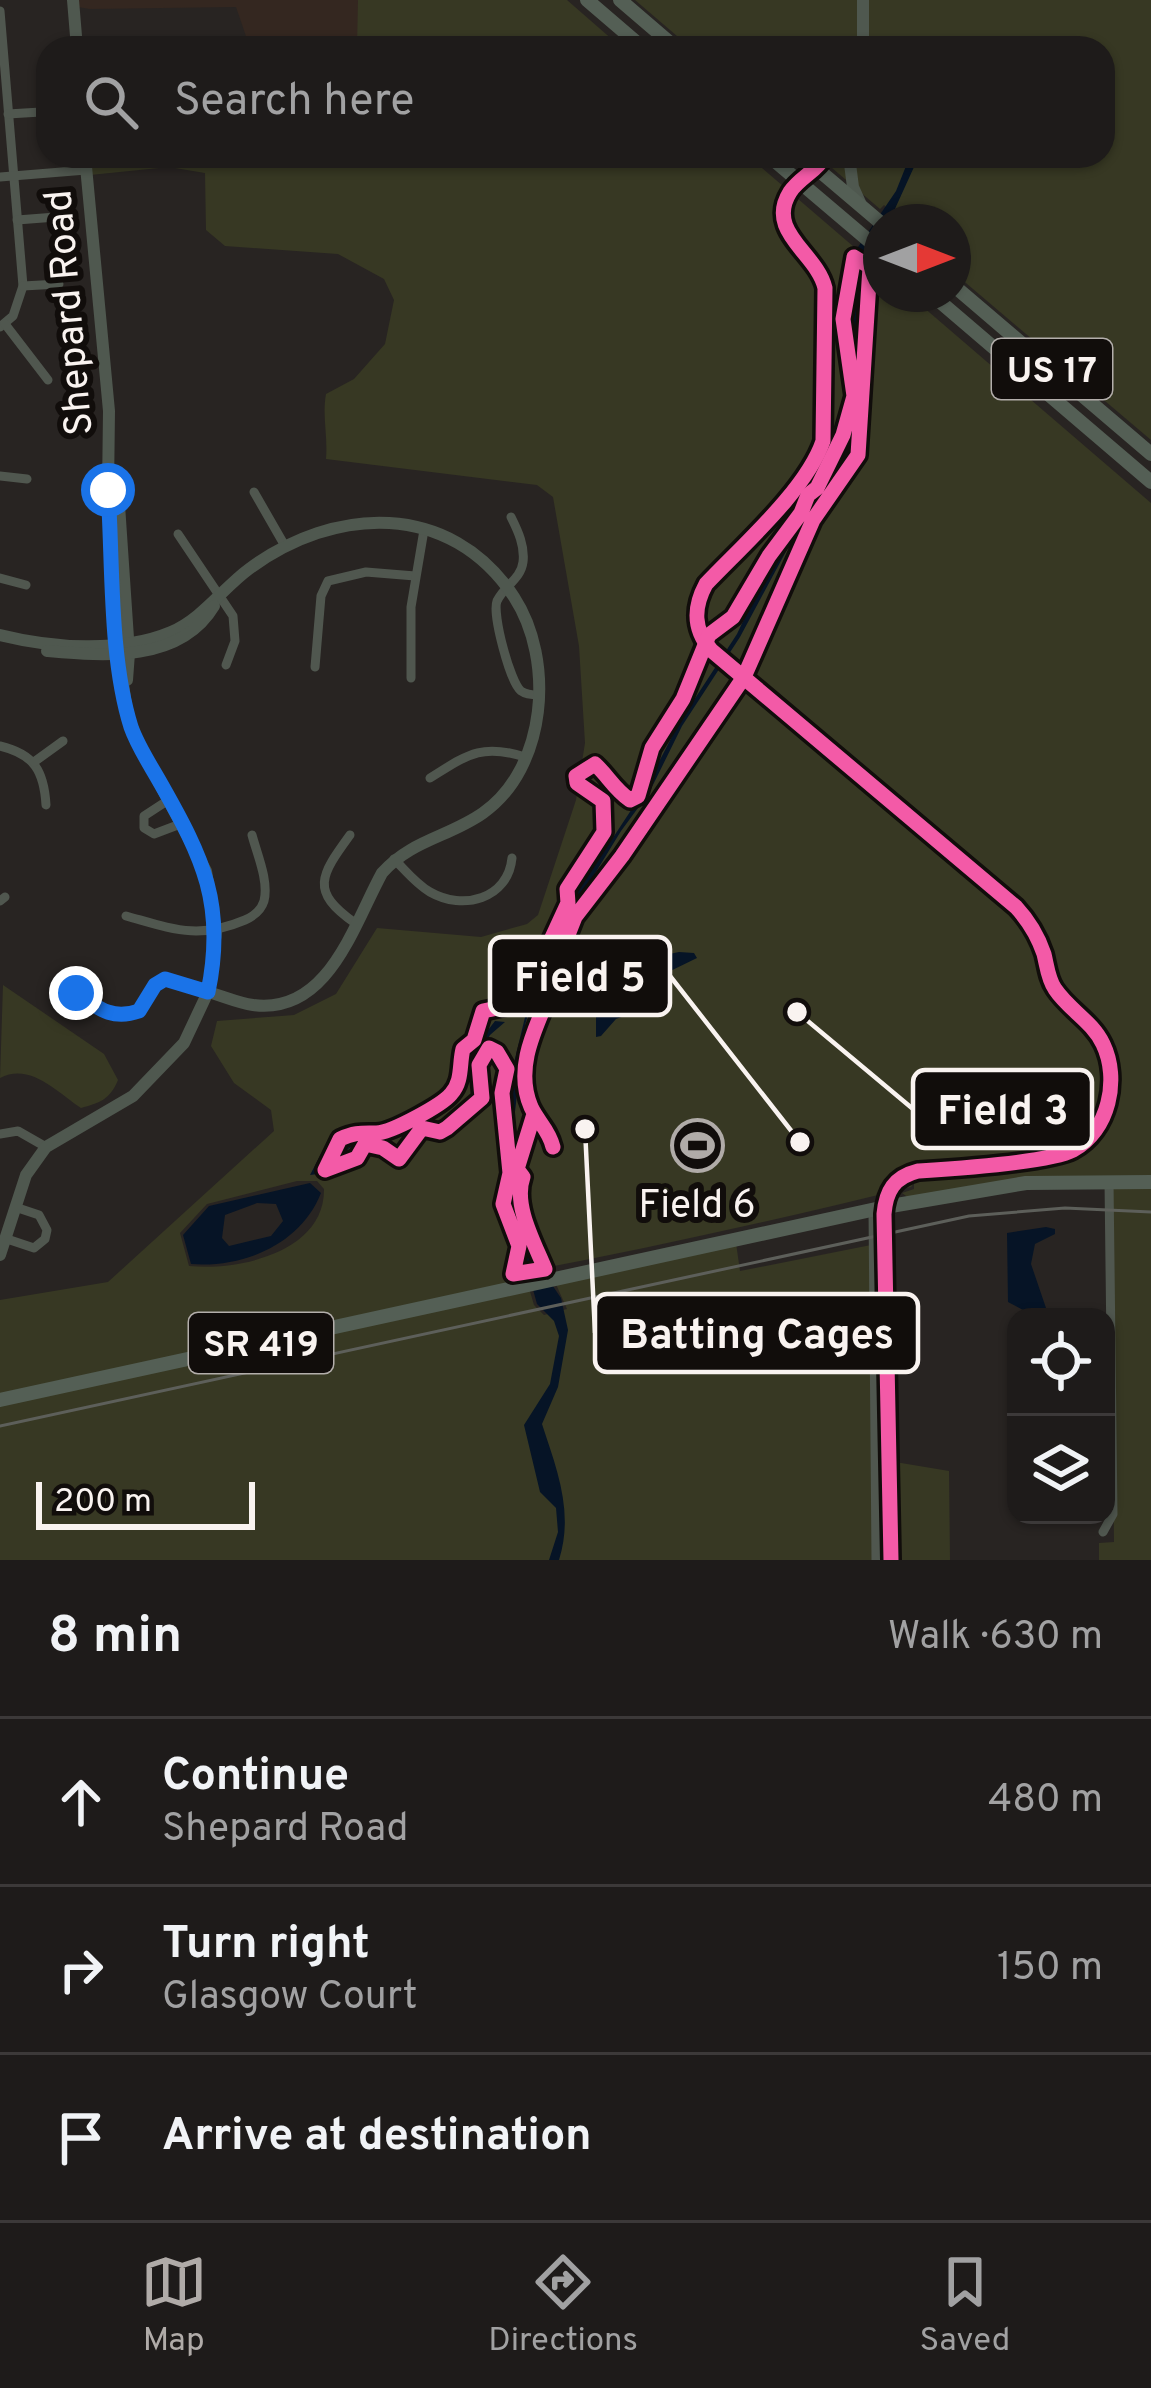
<!DOCTYPE html>
<meta charset="utf-8">
<style>
:root{--surface:#1e1b1a;--page:#2b2827;--text:#f1f3f6;--muted:#a1a1a2;--line:#3c3939;--accent:#b0aba8}
body{margin:0;font-family:Overpass,sans-serif;background:var(--page);color:var(--text)}
.controls{position:absolute;right:36px;bottom:36px;display:grid;overflow:hidden;border-radius:24px;box-shadow:0 3px 9px #0004}
.controls button{width:108px;height:108px;display:grid;place-items:center;padding:0;border:0;border-bottom:3px solid var(--line);background:var(--surface);color:var(--text);font:60px sans-serif}
.compass{position:absolute;left:863px;top:204px;width:108px;height:108px;border-radius:50%;background:var(--surface);box-shadow:0 3px 9px #0004;rotate:90deg}
.scale{position:absolute;left:36px;bottom:30px;width:219px;box-sizing:border-box;padding-left:12px;border:6px solid #f9f3f0;border-top:0;font-size:33px;line-height:42px;white-space:nowrap;color:#f9f3f0;-webkit-text-stroke:9px #110d0b;paint-order:stroke}
.stop{position:absolute;width:36px;height:36px;margin:-27px;border:9px solid #1a73e8;border-radius:50%;background:#fff}
.stop.end{background:#1a73e8;border-color:#fff;box-shadow:0 3px 12px #0008}
.list{margin:0;padding:0;list-style:none}
h2{display:flex;justify-content:space-between;align-items:center;height:156px;margin:0;padding:0 48px;font-size:51px}
h2 small{font-size:39px;font-weight:400;color:var(--muted)}
.list li{display:grid;grid-template-columns:78px 1fr auto;gap:36px;align-items:center;box-sizing:border-box;height:168px;padding:0 48px;border-top:3px solid var(--line)}
.list b{display:block;font-size:45px;white-space:nowrap}
.list p{margin:0;font-size:39px;white-space:nowrap;color:var(--muted)}
.list em{font-size:39px;font-style:normal;color:var(--muted)}
.icon{flex:none;width:66px;height:66px;fill:none;stroke:currentColor;stroke-width:2;stroke-linecap:round;stroke-linejoin:round}
.map{position:relative;flex:none;width:1151px;height:1560px;overflow:hidden}
.search{position:absolute;background:var(--surface);box-shadow:0 3px 9px #0004;left:36px;right:36px;top:36px;height:132px;display:flex;align-items:center;gap:30px;box-sizing:border-box;padding:0 42px;border-radius:36px;color:var(--muted);font-size:45px}
.sheet{height:660px;background:var(--surface)}
nav{display:flex;justify-content:space-around;align-items:center;box-sizing:border-box;height:168px;border-top:3px solid var(--line);background:var(--surface);font-size:33px;color:var(--muted)}
nav a{display:grid;justify-items:center;gap:6px}
nav .on{color:var(--accent)}
.map>svg:first-child{display:block}
.built{fill:#342720}
.green{fill:#373823;fill-rule:evenodd}
.water{fill:#061426;fill-rule:evenodd}
.lines{fill:none;stroke-linecap:round;stroke-linejoin:round}
.street{stroke:#50574f;stroke-width:9}
.secondary{stroke:#4f584f;stroke-width:12}
.primary{stroke:#545f55;stroke-width:14}
.rail{stroke:#5d5f5a;stroke-width:3}
.cycleway-casing{stroke:#110d0b;stroke-width:22}
.cycleway{stroke:#f35aa7;stroke-width:15}
.route{stroke:#1a73e8;stroke-width:15}
.labels{text-anchor:middle;stroke-width:12;stroke-linejoin:round;paint-order:stroke}
.shield{fill:#110d0b;stroke:#b3aeab;stroke-width:3}
.shield-label{font-size:36px;font-weight:bold;fill:#f9f3f0}
.street-label{font-size:39px;fill:#f9f3f0;stroke:#110d0b}
.poi-label{font-size:39px;fill:#f9f3f0;stroke:#110d0b}
.leader{fill:none;stroke:#f9f3f0;stroke-width:4.5}
.callout-dot{fill:#f9f3f0;stroke:#110d0b;stroke-width:4.5}
.callout{fill:#110d0b;stroke:#f9f3f0;stroke-width:4.5}
.callout-label{font-size:42px;text-anchor:middle;font-weight:bold;fill:#f9f3f0}
</style>
<div class="map">
<svg width="1151" height="1560" viewBox="0 0 1151 1560">
<rect width="100%" height="100%" fill="#282422"/>
<path class="built" d="M77,0H363L362,48H250L236,7L90,9L78,7Z"/>
<g class="green">
<path d="M358,0H567L622,48H357Z"/>
<path d="M635,0H1151V440L953,272V222H895V215L884,205L880,209L818,156H1103V48H691Z"/>
<path d="M89,156H748L854,247L850,259L869,275L873,264L881,271V294H908L1151,503V1178L909,1198L902,1193L914,1189V1183L911,1187C781,1219 650,1248 518,1273L514,1270L516,1276L526,1275L527,1281L0,1396V1300L108,1282L274,1131L271,1110L234,1083L211,1046L217,1021L294,1015L336,994L377,928L481,937L527,924L538,915L576,800L585,743L579,646L553,497L537,485L326,459C328,436 322,416 326,394L354,379L385,344L394,300L384,279L338,254L225,246L206,230L205,173L169,167L90,175ZM297,1181H317L324,1189C325,1252 239,1271 189,1266L180,1233L207,1204Z"/>
<path d="M3,985L104,1054L118,1080C110,1100 99,1103 81,1108C57,1092 30,1062 0,1078Z"/>
<path d="M1110,1185L1151,1186V1560H1099V1543L1114,1542Z"/>
<path d="M891,1241L895,1462L949,1471L950,1560H0V1403L529,1288L534,1305L544,1315L567,1309L555,1282L736,1243L740,1271Z"/>
</g>
<g class="water">
<path d="M910,156H919L889,222H881V239L859,289L856,325L859,386L847,453L790,544L740,637L682,726L649,793L621,831L580,898L537,984L525,1025L513,1129L518,1219L527,1248L561,1298L568,1330L558,1387L542,1424C557,1470 574,1512 559,1560H549L558,1532L556,1508L540,1492L524,1425L550,1384L559,1336L554,1321L537,1304L513,1216L509,1133L513,1067L533,984L574,897L645,789L679,723L737,634L762,581L846,440L857,389L850,326L854,253L896,191Z"/>
<path d="M679,952L694,953L697,958L658,977L635,1012L616,1019L601,1036L596,1037V1006L602,975L626,963Z"/>
<path d="M495,1021L505,1022L490,1035L479,1055L483,1058L482,1065H473C459,1104 434,1124 393,1137C384,1140 373,1136 365,1139C349,1144 343,1159 324,1161L318,1174L310,1175L321,1154L338,1155L361,1138L391,1136L443,1108L465,1084L469,1055Z"/>
<path d="M310,1183L321,1193C301,1244 244,1268 191,1264L183,1235L209,1206ZM257,1203L276,1204L283,1221L271,1236L229,1246L222,1238L225,1215Z"/>
<path d="M1046,1227L1055,1229V1234L1035,1244L1031,1264L1046,1308L1025,1311L1008,1302L1007,1233Z"/>
</g>
<g class="lines">
<g class="street">
<path d="M0,11L23,286L13,316L0,327"/>
<path d="M8,114L41,112"/>
<path d="M0,177L86,170"/>
<path d="M17,220L56,217"/>
<path d="M23,286L59,284"/>
<path d="M5,324L48,380"/>
<path d="M0,476L27,479"/>
<path d="M254,492L285,546"/>
<path d="M511,517C518,531 525,546 523,562C521,579 504,586 497,601C492,614 510,682 521,691C525,694 533,695 539,695"/>
<path d="M178,534L233,616L235,641L226,665"/>
<path d="M0,578L26,585"/>
<path d="M315,667L321,596L328,581L366,572L415,576"/>
<path d="M411,678V607L424,530"/>
<path d="M0,746C34,754 44,771 46,805"/>
<path d="M34,762L63,741"/>
<path d="M430,778C467,755 481,743 525,757"/>
<path d="M170,799L144,816V828L154,834L183,823"/>
<path d="M350,835C321,875 309,891 355,923"/>
<path d="M394,859C405,870 416,884 430,892C463,911 508,899 512,858"/>
<path d="M0,901L5,897"/>
<path d="M126,916C173,929 198,940 245,920C254,916 261,911 264,901C269,881 257,854 252,835"/>
<path d="M74,982L79,988L74,993L69,988Z"/>
<path d="M78,992C95,1011 113,1020 139,1011L155,985L165,979L208,992"/>
<path d="M0,1134L18,1131L46,1147"/>
<path d="M873,1209L876,1560"/>
<path d="M7,1239L34,1248L45,1239L47,1230L39,1215L18,1208"/>
<path d="M1103,1532L1113,1514L1109,1181"/>
</g>
<g class="secondary">
<path d="M73,0L77,48"/>
<path d="M863,48V0"/>
<path d="M849,156L853,187L862,207"/>
<path d="M112,474L118,490L129,653L127,680"/>
<path d="M0,635C52,648 121,653 171,632C202,619 223,588 249,569C334,506 450,500 514,597C555,660 547,768 483,813C449,837 411,840 382,873C353,926 328,1015 253,1005C238,1003 223,996 208,992"/>
<path d="M47,651C104,656 180,663 214,606"/>
<path d="M0,1255L26,1175L46,1147L133,1096L184,1043L208,992L216,932L206,871L138,743L127,713L119,654L108,490L109,411L85,156"/>
</g>
<g class="primary">
<path d="M587,0L643,48"/>
<path d="M620,0L676,48"/>
<path d="M769,156L881,251"/>
<path d="M802,156L881,223"/>
<path d="M953,285L1151,454"/>
<path d="M931,294L1151,482"/>
<path d="M0,1400L885,1207L1026,1183L1151,1182"/>
</g>
<path class="rail" d="M0,1426L969,1216L1065,1208L1151,1212"/>
<defs>
<g id="cycleway">
<path d="M825,156C816,172 800,177 790,192C765,232 817,253 825,288L823,441C807,489 742,546 706,584C693,608 693,629 711,650L1016,907C1029,921 1038,936 1044,954C1047,966 1048,979 1055,989C1069,1010 1092,1021 1103,1044C1120,1079 1109,1131 1073,1150C1048,1163 950,1169 918,1171C894,1177 886,1191 884,1214L891,1560"/>
<path d="M534,1114L517,1169L523,1177C513,1205 534,1242 545,1269L513,1274L519,1246L503,1204L510,1173L502,1093L507,1069L497,1052L489,1048L479,1065L482,1098L447,1128L440,1132L422,1128L399,1159L383,1148L365,1144L357,1158L325,1170L340,1139C355,1132 362,1133 376,1133C391,1133 442,1105 451,1094C463,1081 459,1064 463,1049L474,1040L483,1011L511,1005L538,968L568,903L567,889L604,832L603,801L577,783L576,776L595,764C609,777 614,789 630,800L638,796L652,748L683,699L709,635L733,617L769,556L801,513L808,495L817,488L843,435L854,396L843,319L854,257L870,267L858,455L813,520L744,677L622,856L575,917L555,968L546,974L541,986L548,998C533,1033 515,1070 531,1107C538,1122 549,1130 553,1147"/>
</g>
</defs>
<use href="#cycleway" class="cycleway-casing"/>
<use href="#cycleway" class="cycleway"/>
</g>
<g class="lines">
<path class="route" d="M76,993C96,1006 110,1021 139,1011L155,985L165,979L208,992C226,905 203,858 161,784C151,766 138,747 131,727C109,657 113,564 108,490"/>
</g>
<defs>
<symbol id="stadium-ring" viewBox="-11 -11 22 22"><circle r="9.5" fill="#110d0b" stroke="#b0aba8" stroke-width="1.5"/><path d="M0-5a6.5 5 0 1 0 0 10a6.5 5 0 1 0 0-10ZM-3.5-1.8h7v3.6h-7Z" fill="#b0aba8"/></symbol>
</defs>
<g fill-rule="evenodd">
<use href="#stadium-ring" x="668" y="1116" width="59" height="59"/>
</g>
<g class="labels">
<g class="shield">
<rect x="992" y="339" width="120" height="60" rx="9"/>
<rect x="189" y="1313" width="144" height="60" rx="9"/>
</g>
<g class="shield-label">
<text x="1052" y="382">US 17</text>
<text x="261" y="1356">SR 419</text>
</g>
<g class="street-label">
<text transform="translate(67 313) rotate(-95)" y="14">Shepard Road</text>
</g>
<g class="poi-label">
<text x="697" y="1217">Field 6</text>
</g>
</g>
<path class="leader" d="M800 1142L670 976M797 1012L913 1109M585 1129L595 1333"/>
<g class="callout-dot">
<circle cx="800" cy="1142" r="12"/>
<circle cx="797" cy="1012" r="12"/>
<circle cx="585" cy="1129" r="12"/>
</g>
<g class="callout">
<rect x="490" y="937" width="180" height="78" rx="12"/>
<rect x="913" y="1070" width="179" height="78" rx="12"/>
<rect x="595" y="1294" width="323" height="78" rx="12"/>
</g>
<g class="callout-label">
<text x="580" y="991">Field 5</text>
<text x="1003" y="1124">Field 3</text>
<text x="757" y="1348">Batting Cages</text>
</g>
</svg>
<div class="controls">
<button><svg class="icon" aria-label="locate" viewBox="0 0 24 24"><circle cx="12" cy="12" r="6"/><path d="M12 2v4M12 18v4M2 12h4M18 12h4"/></svg></button>
<button><svg class="icon" aria-label="layers" viewBox="0 0 24 24"><path d="M12 4l9 5-9 5-9-5zM3 14l9 5 9-5"/></svg></button>
</div>
<svg class="compass" viewBox="-18 -18 36 36"><path d="M0-13l5 13h-10z" fill="#e53935"/><path d="M0 13l5-13h-10z" fill="#a1a1a2"/></svg>
<div class="scale">200 m</div>
<div class="stop" style="left:108px;top:490px"></div>
<div class="stop end" style="left:76px;top:993px"></div>
<div class="search"><svg class="icon" aria-label="search" viewBox="0 0 24 24"><circle cx="10" cy="10" r="6"/><path d="M15 15l6 6"/></svg>Search here</div>
</div>
<section class="sheet">
<h2>8 min<small>Walk · 630 m</small></h2>
<ul class="list">
<li><svg class="icon" aria-label="ahead" viewBox="0 0 24 24"><path d="M12 20V5M6 11l6-6 6 6"/></svg><div><b>Continue</b><p>Shepard Road</p></div><em>480 m</em></li>
<li><svg class="icon" aria-label="right" viewBox="0 0 24 24"><path d="M7 20v-9h11M14 6l5 5-5 5"/></svg><div><b>Turn right</b><p>Glasgow Court</p></div><em>150 m</em></li>
<li><svg class="icon" aria-label="arrive" viewBox="0 0 24 24"><path d="M6 21V4h12l-3 4 3 4H6"/></svg><div><b>Arrive at destination</b></div></li>
</ul>
</section>
<nav>
<a class="on"><svg class="icon" aria-label="map" viewBox="0 0 24 24"><path d="M3 6l6-2 6 2 6-2v14l-6 2-6-2-6 2zM9 4v14M15 6v14"/></svg>Map</a>
<a><svg class="icon" aria-label="directions" viewBox="0 0 24 24"><path d="M12 3l9 9-9 9-9-9zM9 14v-3h6M13 9l2 2-2 2"/></svg>Directions</a>
<a><svg class="icon" aria-label="saved" viewBox="0 0 24 24"><path d="M7 4h10v16l-5-4-5 4z"/></svg>Saved</a>
</nav>
